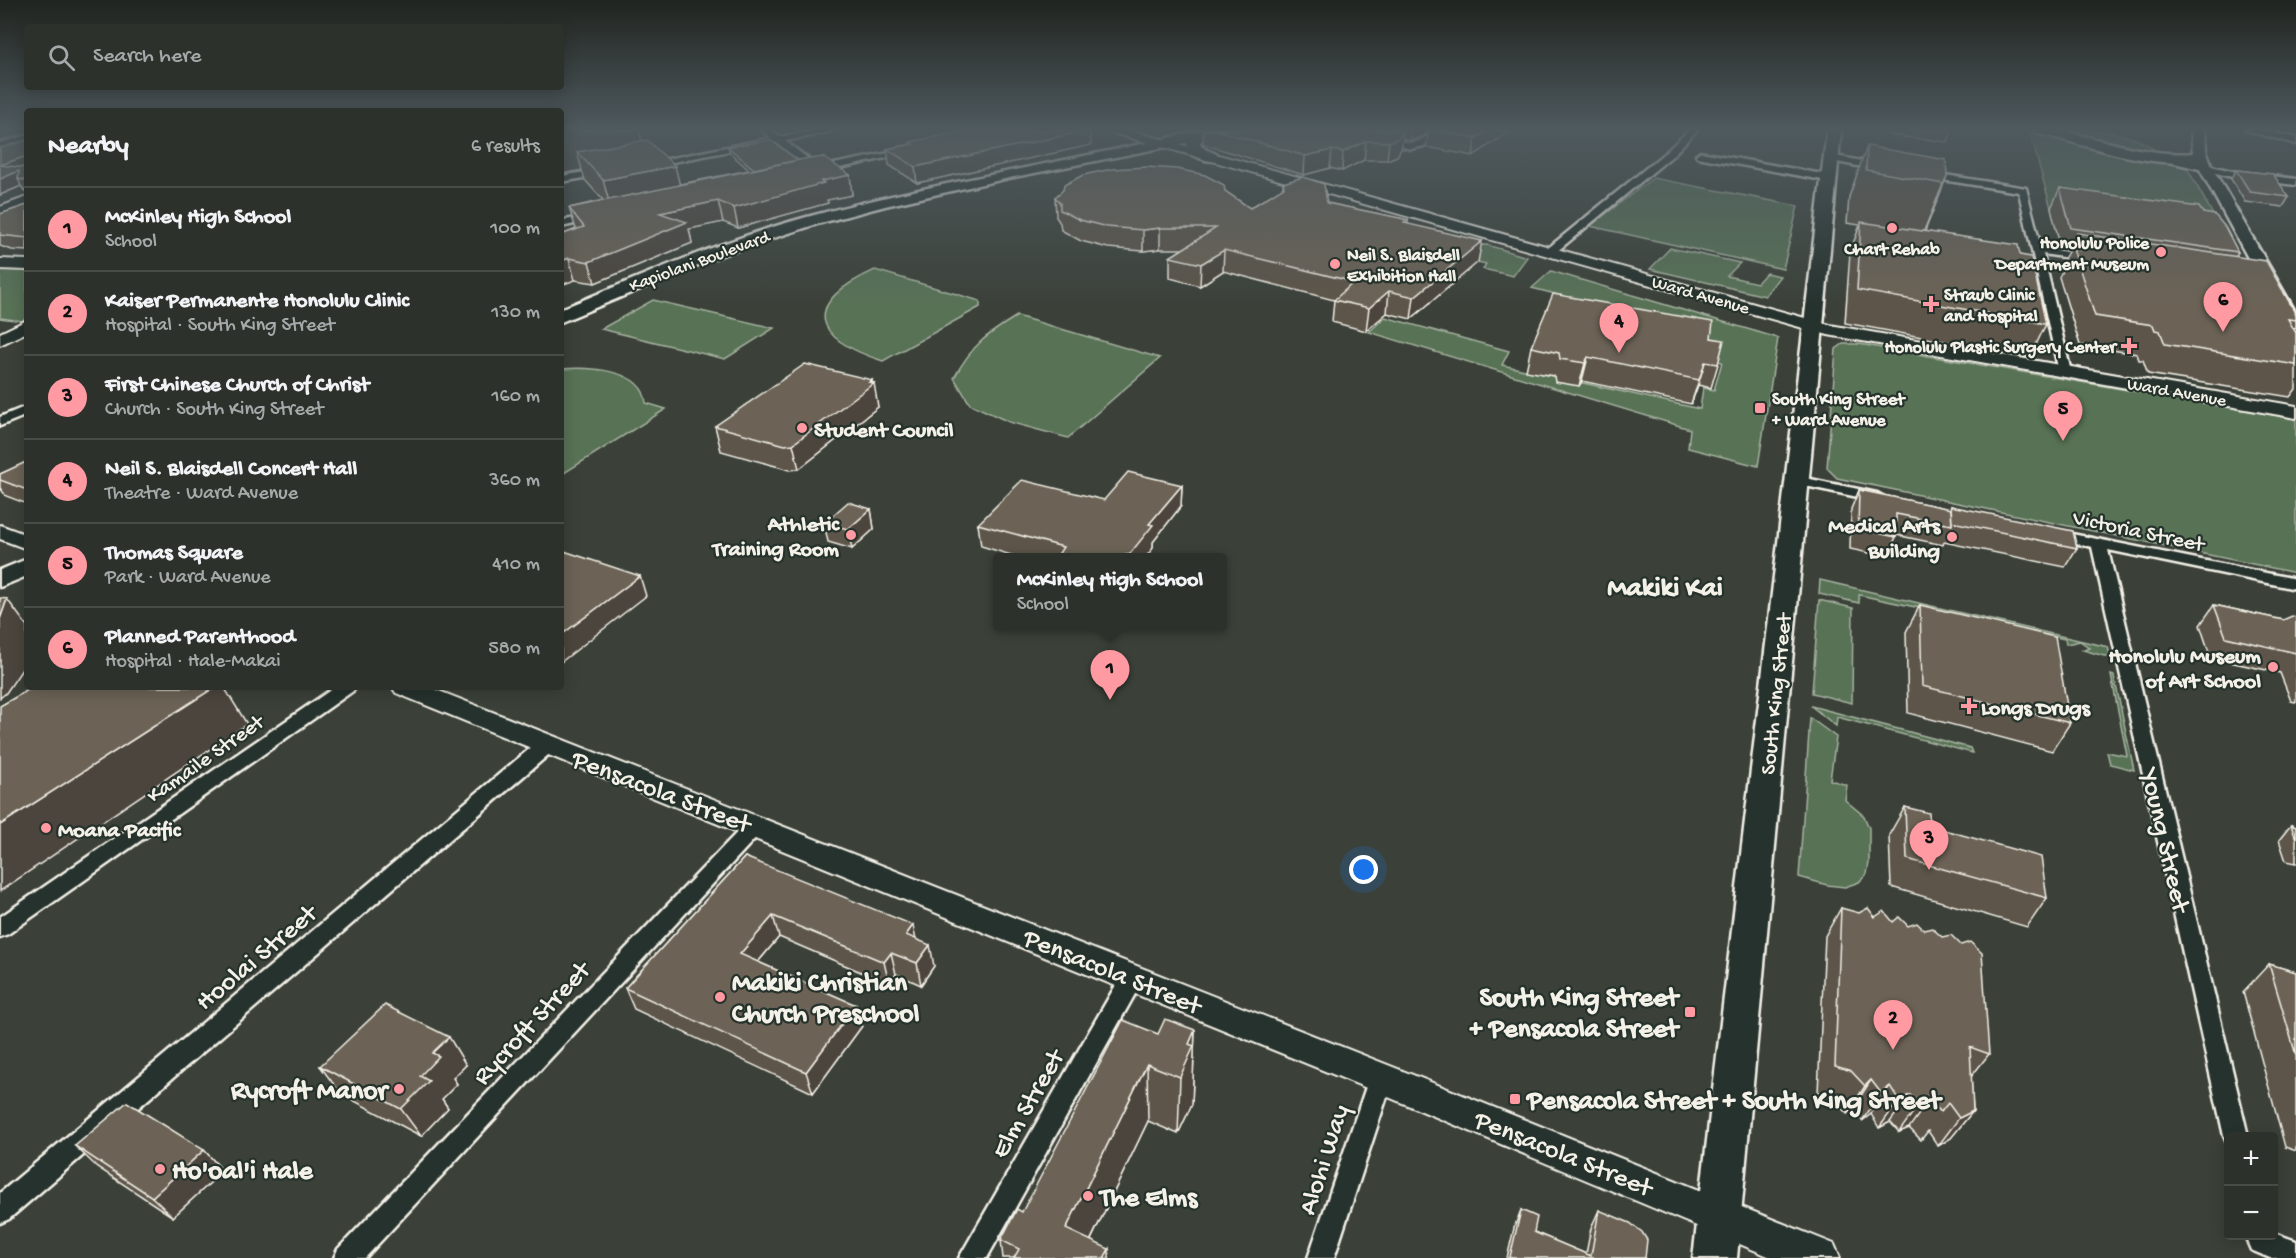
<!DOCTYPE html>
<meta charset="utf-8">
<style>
:root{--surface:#2c312b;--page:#343933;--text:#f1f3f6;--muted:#a6a9a9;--line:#484c47;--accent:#ff9aa2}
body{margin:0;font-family:"Gochi Hand",sans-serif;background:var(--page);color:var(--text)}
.controls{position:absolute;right:18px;bottom:18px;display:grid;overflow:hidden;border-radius:6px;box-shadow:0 3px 15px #0003}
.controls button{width:54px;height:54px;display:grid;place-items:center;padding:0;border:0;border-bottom:2px solid var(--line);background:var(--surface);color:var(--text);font:30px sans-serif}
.you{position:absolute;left:1364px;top:870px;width:21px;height:21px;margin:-15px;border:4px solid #fff;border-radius:50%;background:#1a73e8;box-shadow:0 0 0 9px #1a73e833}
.badge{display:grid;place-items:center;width:39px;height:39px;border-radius:50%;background:var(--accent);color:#111;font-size:20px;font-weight:700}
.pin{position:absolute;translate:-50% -50px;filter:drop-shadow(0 2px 3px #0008)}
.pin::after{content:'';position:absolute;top:32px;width:21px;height:18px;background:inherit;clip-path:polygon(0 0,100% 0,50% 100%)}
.popup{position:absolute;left:993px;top:553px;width:234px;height:78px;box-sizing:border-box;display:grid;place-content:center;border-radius:6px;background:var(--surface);filter:drop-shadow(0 2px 4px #0005);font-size:20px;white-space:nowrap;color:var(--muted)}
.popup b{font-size:22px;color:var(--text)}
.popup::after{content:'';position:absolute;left:50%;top:100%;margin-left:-12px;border:12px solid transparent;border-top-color:var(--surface)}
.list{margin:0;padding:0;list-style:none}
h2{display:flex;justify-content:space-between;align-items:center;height:78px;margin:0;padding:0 24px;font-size:26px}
h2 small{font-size:20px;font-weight:400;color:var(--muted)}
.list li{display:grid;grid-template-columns:39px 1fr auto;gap:18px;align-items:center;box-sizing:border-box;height:84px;padding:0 24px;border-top:2px solid var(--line)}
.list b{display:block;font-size:22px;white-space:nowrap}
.list p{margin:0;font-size:20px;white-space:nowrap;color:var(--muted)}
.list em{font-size:20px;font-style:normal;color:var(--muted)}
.icon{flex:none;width:33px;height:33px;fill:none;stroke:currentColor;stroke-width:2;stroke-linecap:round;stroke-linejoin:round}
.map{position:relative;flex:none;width:2296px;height:1258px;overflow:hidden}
.search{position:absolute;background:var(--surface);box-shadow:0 3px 15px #0003;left:24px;top:24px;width:540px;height:66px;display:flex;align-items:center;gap:15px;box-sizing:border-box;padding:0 21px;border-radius:6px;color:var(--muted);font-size:22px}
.panel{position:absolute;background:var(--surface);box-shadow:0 3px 15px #0003;left:24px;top:108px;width:540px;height:582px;border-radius:6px}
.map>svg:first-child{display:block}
.green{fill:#597257;stroke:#a6b2a0;stroke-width:1.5}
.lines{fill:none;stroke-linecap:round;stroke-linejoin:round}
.street-casing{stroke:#f4f1e8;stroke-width:5}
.secondary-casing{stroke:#f4f1e8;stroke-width:4}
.primary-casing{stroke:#f4f1e8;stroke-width:5}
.street{fill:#26332d;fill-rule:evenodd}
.secondary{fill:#26332d;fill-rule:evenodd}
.primary{fill:#26332d;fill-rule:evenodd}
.wall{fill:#5d554a;stroke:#f4f1e8;stroke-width:1.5}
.shaded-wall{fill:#4c453c;stroke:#f4f1e8;stroke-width:1.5}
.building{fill:#6c6356;stroke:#f4f1e8;stroke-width:1.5}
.poi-dot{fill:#ff9aa2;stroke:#26332d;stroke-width:2}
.labels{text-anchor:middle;stroke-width:4.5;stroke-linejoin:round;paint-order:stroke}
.far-poi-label{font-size:18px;font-weight:bold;fill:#f4f1e8;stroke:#26332d;text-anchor:start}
.far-street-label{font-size:18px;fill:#f4f1e8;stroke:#26332d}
.poi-label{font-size:22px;font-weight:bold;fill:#f4f1e8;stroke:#26332d;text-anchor:start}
.street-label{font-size:22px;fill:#f4f1e8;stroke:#26332d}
.near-street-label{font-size:27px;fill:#f4f1e8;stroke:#26332d}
.near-poi-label{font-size:27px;font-weight:bold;fill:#f4f1e8;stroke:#26332d;text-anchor:start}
.district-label{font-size:28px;font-weight:bold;fill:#f4f1e8;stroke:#26332d}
</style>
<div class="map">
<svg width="2296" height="1258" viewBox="0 0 2296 1258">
<rect width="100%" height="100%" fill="#3b4139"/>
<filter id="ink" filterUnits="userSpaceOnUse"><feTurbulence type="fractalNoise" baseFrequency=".0167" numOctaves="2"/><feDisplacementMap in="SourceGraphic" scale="12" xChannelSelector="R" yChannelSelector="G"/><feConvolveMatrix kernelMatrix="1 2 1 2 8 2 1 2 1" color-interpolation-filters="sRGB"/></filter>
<g filter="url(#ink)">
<g class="green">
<path d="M2029,130L2187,168L2222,231L2051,208Z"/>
<path d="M2058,130C2093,130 2133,129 2160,154Z"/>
<path d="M1653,178L1798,206L1783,269L1590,226Z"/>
<path d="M1487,245L1527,257L1513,276L1483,269L1486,264L1413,246Z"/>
<path d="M1670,248L1740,263L1727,276L1757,283L1766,273L1780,276L1765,296L1650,269Z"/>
<path d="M0,269L27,270V317L22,321L0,318Z"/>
<path d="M875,270L980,301V307L883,361C810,338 802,303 875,270Z"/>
<path d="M1551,271L1778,338L1758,466L1688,448L1690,429L1369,332L1385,317L1509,351L1502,365L1700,409L1703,388L1714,390L1722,362L1709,360L1563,296L1532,288Z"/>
<path d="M653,300L774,328L725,359L601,329Z"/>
<path d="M1017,316L1160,358L1068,438L1009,422L970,404L954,378C972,345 986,335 1017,316Z"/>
<path d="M1843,344H1859L2296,419V573L1837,478L1827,468L1836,349Z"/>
<path d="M561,369C587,367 643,368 646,403L666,409L561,475Z"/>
<path d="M1820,580L2108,647L2111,658L2083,650L2090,648L2080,641L2066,644L2065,639L1859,595V603L1819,594Z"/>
<path d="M1819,600L1853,608L1852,703L1812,693Z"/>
<path d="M2111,675L2114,676L2134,770L2110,764L2107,752L2127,756Z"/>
<path d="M1811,706L1970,748L1972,753L1837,717L1836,726Z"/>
<path d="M1810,718L1836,737L1830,780L1847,785L1845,800L1864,816L1869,828V863L1867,874L1859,882L1845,887L1827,885L1799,877Z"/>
</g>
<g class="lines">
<defs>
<g id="street">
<path d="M762,130H771L780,137L818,130H833L829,132L785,141L819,167L909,149L913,152L817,173L813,172L776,142L647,167L643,164L771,138Z"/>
<path d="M1337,130H1350L1411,143C1425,141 1433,129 1447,130L1424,146L1411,149Z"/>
<path d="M1689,130H1697L1672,156L1555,253H1547V249L1666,152Z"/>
<path d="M2246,130H2259L2296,138V144Z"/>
<path d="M1700,152L1828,175L1833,178L1828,181L1697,157L1696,155Z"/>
<path d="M2161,154L2232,171L2296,179V185L2232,177L2158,159L2157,157Z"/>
<path d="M1830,155L1883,165L1887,168L1883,171L1827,160L1826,158Z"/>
<path d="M604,169L607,170V174L561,182V176Z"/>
<path d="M1926,172L2026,188L2041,248L2093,256L2094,258L2089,261L2043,254L2071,372L2069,375H2061L2059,372L2019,192L1923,177V173Z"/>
<path d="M594,214L599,217L597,219L561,227V221Z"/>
<path d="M27,406V415L0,426V417Z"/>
<path d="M1796,476L1877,493L1884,497L1877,501L1791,483L1789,480Z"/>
<path d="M2052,530L2296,579V589L2108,550L2248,1136H2228V1145L2224,1136L2092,547L2047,537L2045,534Z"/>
<path d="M335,687H356L353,691L8,934L0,937V917Z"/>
<path d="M547,739L554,740L556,745L554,750L9,1219L0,1223V1193L540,740Z"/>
<path d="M755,819L762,821L765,826L762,831L365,1258H334L338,1249L748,821Z"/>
<path d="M1132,969L1140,971L1143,978L1140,985L987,1258H959L1124,971Z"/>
<path d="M1381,1067L1389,1070L1393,1078L1334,1258H1308L1369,1078L1373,1070Z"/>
<path d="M2274,1233L2296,1241V1258H2270L2251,1250L2247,1241L2249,1236H2274Z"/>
</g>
<g id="secondary">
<path d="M1111,130H1129L1830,325L2296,406V418L1828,335L1113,133Z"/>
<path d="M27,197V206L0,216V207Z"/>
<path d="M0,259L27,260V270L0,269Z"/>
<path d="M27,320V332L0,345V333Z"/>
<path d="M0,525L27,535V549L0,539Z"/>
<path d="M392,687H429L1393,1067L1834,1244L1840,1258H1773L1369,1089L396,693Z"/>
</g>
<g id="primary">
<path d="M1202,130H1235L1233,133L1204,139L1200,142C1202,152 1214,150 1219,157L1217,160C1204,163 1189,155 1186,143L1009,178L885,206L817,224L727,253L561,322V309C642,276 722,240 807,217C938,181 1072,162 1202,130Z"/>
<path d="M1827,130H1841L1737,1258H1693Z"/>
<path d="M2035,130C2056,128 2075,134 2095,139C2127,147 2161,156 2193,153L2191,130H2205L2206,150L2213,169L2296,313V336L2289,334L2287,330L2196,162C2143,167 2088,145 2037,133Z"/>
<path d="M27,135V143L0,151V143Z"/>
<path d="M27,559V576L0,587V570Z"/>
</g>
</defs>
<use href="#street" class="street-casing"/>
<use href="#secondary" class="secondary-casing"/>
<use href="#primary" class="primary-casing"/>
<use href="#street" class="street"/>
<use href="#secondary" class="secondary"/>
<use href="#primary" class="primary"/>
</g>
<g class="wall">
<path d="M561,130H639L642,141L680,184L749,170L730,153L728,147L798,160L811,159L850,175L852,195L827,200L828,203L738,228L723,222L689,229L692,243L595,283L575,280L561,285V235L576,229L569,208L603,200L585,180L582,170L561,174Z"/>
<path d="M1203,130H1512L1473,156L1426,147L1428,133L1411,141L1403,139L1401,149L1397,156L1387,160H1364L1342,171L1330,168L1304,175L1203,144Z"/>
<path d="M1888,130H1952L1948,142L1888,135Z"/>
<path d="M2269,130H2282L2281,132Z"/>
<path d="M27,140V193L25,192L21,186L0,195Z"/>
<path d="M910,142L1091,145L917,183L889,165L887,149L910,144Z"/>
<path d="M1867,146L1947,176L1925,231L2020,255L2046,324L2030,357L1845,323L1850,252L1860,225L1847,223L1849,197Z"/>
<path d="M2236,170L2289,197L2283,207L2245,202L2231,179Z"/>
<path d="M1283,183L1327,203L1408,220V224L1478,262L1411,319L1387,313L1366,331L1332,322L1334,300L1223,271L1200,286L1170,278V257L1183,249H1160L1143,251L1108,248L1081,241L1061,230L1060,223L1056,217L1055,197L1225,191L1250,208L1283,188Z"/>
<path d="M2060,188L2203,213L2238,252L2236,256L2296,314V327L2294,330L2296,333V389L2290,397L2148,374L2143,360H2139L2137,354L2080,345L2059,277L2065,265L2064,259L2069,250L2061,249L2051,208Z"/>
<path d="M27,205V251L12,250L0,246V214Z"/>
<path d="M1711,338L1718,364L1711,388L1698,385L1691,404L1582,381L1579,386L1555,382L1554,376L1526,371L1531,347Z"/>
<path d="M872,382L878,407L799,469L790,470L721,451L715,426Z"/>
<path d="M27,463V504L6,496L0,488V474Z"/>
<path d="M1182,485L1181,506L1153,542V548L1145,558H1021L981,546L978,524Z"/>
<path d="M1859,490L1950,509L1951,506L2077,548L2065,567L1944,542L1943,545L1896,535V537L1887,557L1850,549L1851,509Z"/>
<path d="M871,509L874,529L852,549L828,542L824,523Z"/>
<path d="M1920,605L2070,723L2052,751L1908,713L1906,632Z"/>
<path d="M2214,605L2283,620L2296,617V702L2291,701L2280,673L2211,658L2200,625Z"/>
<path d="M1905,807L1930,826L2047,898L2027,927L1891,887L1889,835Z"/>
<path d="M2291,825L2296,827V863L2286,861L2279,840Z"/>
<path d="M745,857L916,939L934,966L921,985L896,974L889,984L779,937L758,962L856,1005L862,1026L813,1093L634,1009L625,988Z"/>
<path d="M1841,908L1989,1054L1971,1077L1973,1111L1951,1138L1938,1146L1928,1131L1921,1140L1909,1128L1899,1132L1890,1122L1879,1128L1871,1114L1862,1121L1853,1108L1847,1114L1833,1099L1818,1093L1825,936Z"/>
<path d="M2269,964L2296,972V1151L2285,1147L2243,992Z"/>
<path d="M1195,1030L1192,1104L1178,1134L1148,1121L1091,1240L1109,1258H1003L1001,1240L1158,1034Z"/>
<path d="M466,1065L453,1078L457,1084L442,1099L448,1108L421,1136L341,1094L320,1066Z"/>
<path d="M75,1146L204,1150L223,1171L173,1217L97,1167Z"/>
<path d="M1521,1210L1534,1232L1586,1254L1591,1228L1599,1210L1645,1258H1507L1514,1228Z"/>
</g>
<g class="shaded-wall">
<path d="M561,130H639L646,158L577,152L582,170L561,174Z"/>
<path d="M1090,130L1091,145L917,183L915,167Z"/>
<path d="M1412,130H1429L1428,133L1411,141Z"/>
<path d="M1489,130H1512L1473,156L1476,138Z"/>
<path d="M1404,131L1401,149L1397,156L1387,160L1389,142Z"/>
<path d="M1366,141L1364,160L1342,171L1343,152Z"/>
<path d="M1332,150L1330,168L1304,175L1305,156Z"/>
<path d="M27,156V171L18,179L21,186L0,195V165Z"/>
<path d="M675,166L682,194L611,209L603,180Z"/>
<path d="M850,175L852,195L827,200L828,203L738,228L734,208L821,181Z"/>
<path d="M1947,176L1925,230L1921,238L1943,184Z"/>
<path d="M718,201L723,222L689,229L692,243L595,283L589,262L660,213Z"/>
<path d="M1160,228V249L1143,251V230Z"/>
<path d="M1482,241L1478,262L1411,319L1414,297Z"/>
<path d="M1224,250L1223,271L1200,286L1201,264Z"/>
<path d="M569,258L575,280L561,285V261Z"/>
<path d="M1389,291L1387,313L1366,331L1369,308Z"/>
<path d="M1588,357L1582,381L1579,386L1585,363Z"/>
<path d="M1705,362L1698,385L1691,404Z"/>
<path d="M872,380V385L874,383L878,407L799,469L793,444Z"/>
<path d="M1182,485L1181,506L1153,542V548L1145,558H1129V555L1149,524Z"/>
<path d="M871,509L874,529L852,549L848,529Z"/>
<path d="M640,576L646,596L561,662V635Z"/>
<path d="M7,599L27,626V662L6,693L0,698V619Z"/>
<path d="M215,687H224L247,724L0,891V825Z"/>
<path d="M773,916L779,937L747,975L740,954Z"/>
<path d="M913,925L917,946L906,935Z"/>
<path d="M930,945L934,966L921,985L917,963Z"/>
<path d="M891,953L896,974L889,984L884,962Z"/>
<path d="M856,1005L862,1026L813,1093L806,1072Z"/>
<path d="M1195,1030L1192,1104L1178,1134L1180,1077L1189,1044Z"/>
<path d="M449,1037L466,1065L453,1078L457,1084L442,1099L448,1108L421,1136L401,1109L432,1053Z"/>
<path d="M1147,1064L1148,1121L1082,1258L1066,1229Z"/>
<path d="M1871,1080L1853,1108L1847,1114L1865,1086Z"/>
<path d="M1890,1086L1871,1114L1862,1121L1881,1093Z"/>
<path d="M1910,1095L1890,1122L1879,1128L1899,1100Z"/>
<path d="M1929,1100L1909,1128L1899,1132L1919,1104Z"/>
<path d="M1973,1111L1951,1138L1938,1146L1959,1118Z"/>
<path d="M204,1150L223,1171L173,1217L152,1197Z"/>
<path d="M1109,1249V1258H1104Z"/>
</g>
<g class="building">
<path d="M971,130H1090L915,167L887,149L913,144L910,142Z"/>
<path d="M1216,130H1399L1404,131L1399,138L1389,142L1366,141L1343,152L1332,150L1305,156Z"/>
<path d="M1431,130H1489L1476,138Z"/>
<path d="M27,140V156L0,165V148Z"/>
<path d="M647,140L675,166L603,180L577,152Z"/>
<path d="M770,140L798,160L754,169L728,147Z"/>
<path d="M1867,146L1946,160L1947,176L1943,184L1866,170Z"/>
<path d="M823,157L850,175L821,181L824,183L734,208L718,201L660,213L687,222L589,262L569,258L561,261V235L584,227L569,208L809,158L811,159Z"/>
<path d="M0,165L27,168V181L18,179L19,171L0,179Z"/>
<path d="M1146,167L1177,169L1205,175L1224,185L1225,191L1250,208L1284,187L1283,183L1303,177L1324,184L1327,203L1400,218L1408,220L1404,223L1482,241L1414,297L1389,291L1369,308L1334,300L1354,282L1224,250L1201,264L1170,257L1216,228H1160L1143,230L1107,227L1080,220L1060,210V203L1055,197L1063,190L1064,185L1083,175L1112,169Z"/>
<path d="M2236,170L2273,174L2289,197L2250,192Z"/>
<path d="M2060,188L2199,207L2203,213L2215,215L2225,227L2238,252L2071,228Z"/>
<path d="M27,205V238L0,235V214Z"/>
<path d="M1861,222L2018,245L2020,255L2031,257L2046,324L1857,290Z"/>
<path d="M2077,233L2266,261L2296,314V320L2288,319L2296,333V365L2165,344L2160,331L2155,330L2153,325L2095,316L2073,249L2081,250Z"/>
<path d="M1553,294L1713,322L1711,338L1724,340L1718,364L1705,362L1699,380L1588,357L1585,363L1560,359L1559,353L1531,347Z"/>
<path d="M805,364L872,380L869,382L874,383L793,444L785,445L715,426Z"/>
<path d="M26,462L27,463V490L0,480V474Z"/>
<path d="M1128,472L1182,485L1149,524L1153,525L1129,555L1125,554L1122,558H1056L1063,547L978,524L1022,480L1104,500Z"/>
<path d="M1859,490L1951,509L1952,525L1896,514V537L1858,529Z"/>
<path d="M848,502L871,509L848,529L824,523Z"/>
<path d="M1951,506L2073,531L2077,548L1952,522Z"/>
<path d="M561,550L640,576L561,635Z"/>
<path d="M0,598L7,599L0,619Z"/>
<path d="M1920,605L2055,637L2070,723L1922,686Z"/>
<path d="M2214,605L2283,620L2292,616L2296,617V653L2226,637Z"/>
<path d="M33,687H215L0,825V706Z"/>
<path d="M1905,807L1929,813L1930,826L2041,857L2047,898L1907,859Z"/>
<path d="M2291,825L2296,827V839Z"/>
<path d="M745,857L913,925L906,935L930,945L917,963L891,953L884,962L773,916L740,954L856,1005L806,1072L625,988Z"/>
<path d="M1841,908L1859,913L1868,908L1875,917L1884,911L1893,922L1899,917L1908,926L1917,923L1924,930L1932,928L1942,937L1951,935L1961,945L1970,942L1982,953L1989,1054L1970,1047L1973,1111L1959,1118L1948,1103L1941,1112L1929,1100L1919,1104L1910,1095L1899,1100L1890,1086L1881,1093L1871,1080L1865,1086L1851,1071L1835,1066Z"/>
<path d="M2269,964L2296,972V1055Z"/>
<path d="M385,1005L449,1037L432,1053L439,1056L420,1076L429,1081L401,1109L320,1066Z"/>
<path d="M1165,1019L1195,1030L1189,1044L1194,1046L1180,1077L1147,1064L1066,1229L1109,1249L1104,1258H1014L1019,1249L1001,1240L1017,1209L1022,1212L1123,1020L1158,1034Z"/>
<path d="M127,1102L204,1150L152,1197L75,1146Z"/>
<path d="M1521,1210L1537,1217L1534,1232L1591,1256L1599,1210L1630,1223L1642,1232L1647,1240L1645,1258H1512L1510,1257Z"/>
</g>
</g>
<linearGradient id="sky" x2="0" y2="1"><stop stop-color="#20241f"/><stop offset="0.42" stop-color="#4f5a5f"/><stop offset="1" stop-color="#4f5a5f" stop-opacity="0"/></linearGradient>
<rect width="2296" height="306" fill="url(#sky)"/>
<g class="poi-dot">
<circle cx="1892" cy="228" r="6"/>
<circle cx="2161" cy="252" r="6"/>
<circle cx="1335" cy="264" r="6"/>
<path d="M1928 295h6v6h6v6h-6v6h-6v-6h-6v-6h6z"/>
<path d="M2126 337h6v6h6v6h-6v6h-6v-6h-6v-6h6z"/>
<rect x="1754" y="402" width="12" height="12" rx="3"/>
<circle cx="802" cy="428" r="6"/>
<circle cx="851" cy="535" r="6"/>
<circle cx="1952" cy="537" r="6"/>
<circle cx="2273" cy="667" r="6"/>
<path d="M1966 697h6v6h6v6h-6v6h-6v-6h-6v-6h6z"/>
<circle cx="46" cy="828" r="6"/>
<circle cx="720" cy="997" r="6"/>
<rect x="1684" y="1006" width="12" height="12" rx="3"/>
<circle cx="399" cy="1089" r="6"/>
<rect x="1509" y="1093" width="12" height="12" rx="3"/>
<circle cx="160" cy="1169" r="6"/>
<circle cx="1088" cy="1196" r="6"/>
</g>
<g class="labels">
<g class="far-poi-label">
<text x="2149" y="248" text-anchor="end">Honolulu Police<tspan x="2149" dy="21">Department Museum</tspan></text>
<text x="1892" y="254" text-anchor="middle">Chart Rehab</text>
<text x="1347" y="260">Neil S. Blaisdell<tspan x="1347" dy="21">Exhibition Hall</tspan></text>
<text x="1944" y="300">Straub Clinic<tspan x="1944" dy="21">and Hospital</tspan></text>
<text x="2116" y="352" text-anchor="end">Honolulu Plastic Surgery Center</text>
<text x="1772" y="404">South King Street<tspan x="1772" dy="21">+ Ward Avenue</tspan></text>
</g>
<g class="far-street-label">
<text transform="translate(699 260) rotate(-20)" y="6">Kapiolani Boulevard</text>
<text transform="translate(1701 294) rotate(16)" y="6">Ward Avenue</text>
<text transform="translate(2177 391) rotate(10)" y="6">Ward Avenue</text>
</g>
<g class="poi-label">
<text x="814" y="436">Student Council</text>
<text x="839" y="530" text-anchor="end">Athletic<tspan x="839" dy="25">Training Room</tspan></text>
<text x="1940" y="532" text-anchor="end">Medical Arts<tspan x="1940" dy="25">Building</tspan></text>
<text x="2261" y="662" text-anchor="end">Honolulu Museum<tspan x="2261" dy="25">of Art School</tspan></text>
<text x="1981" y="714">Longs Drugs</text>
<text x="58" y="836">Moana Pacific</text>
</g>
<g class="street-label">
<text transform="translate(2139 529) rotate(12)" y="8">Victoria Street</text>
<text transform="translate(1774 694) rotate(-84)" y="8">South King Street</text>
<text transform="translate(204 757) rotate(-35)" y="8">Kamaile Street</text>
</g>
<g class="near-street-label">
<text transform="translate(662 790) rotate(21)" y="9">Pensacola Street</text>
<text transform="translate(2167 840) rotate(77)" y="9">Young Street</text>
<text transform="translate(255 956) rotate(-40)" y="9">Hoolai Street</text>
<text transform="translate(1113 970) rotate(22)" y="9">Pensacola Street</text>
<text transform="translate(530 1022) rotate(-47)" y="9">Rycroft Street</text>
<text transform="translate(1026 1103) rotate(-60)" y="9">Elm Street</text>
<text transform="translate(1564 1152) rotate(22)" y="9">Pensacola Street</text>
<text transform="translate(1322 1159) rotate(-72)" y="9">Alohi Way</text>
</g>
<g class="near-poi-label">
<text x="732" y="990">Makiki Christian<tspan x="732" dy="31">Church Preschool</tspan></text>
<text x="1678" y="1005" text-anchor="end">South King Street<tspan x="1678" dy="31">+ Pensacola Street</tspan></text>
<text x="387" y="1098" text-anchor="end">Rycroft Manor</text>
<text x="1527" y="1108">Pensacola Street + South King Street</text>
<text x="172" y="1178">Ho'oal'i Hale</text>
<text x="1100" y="1205">The Elms</text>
</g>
<g class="district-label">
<text x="1665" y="595">Makiki Kai</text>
</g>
</g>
</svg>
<div class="controls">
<button>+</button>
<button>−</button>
</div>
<div class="you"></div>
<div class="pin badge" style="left:1110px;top:700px">1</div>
<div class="popup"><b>McKinley High School</b>School</div>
<div class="pin badge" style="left:1893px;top:1050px">2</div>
<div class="pin badge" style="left:1929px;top:870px">3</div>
<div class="pin badge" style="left:1619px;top:353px">4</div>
<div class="pin badge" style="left:2063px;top:441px">5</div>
<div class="pin badge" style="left:2223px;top:332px">6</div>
<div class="search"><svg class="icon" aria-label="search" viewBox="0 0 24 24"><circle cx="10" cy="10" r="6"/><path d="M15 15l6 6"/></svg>Search here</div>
<section class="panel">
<h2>Nearby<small>6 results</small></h2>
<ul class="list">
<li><span class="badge">1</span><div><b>McKinley High School</b><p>School</p></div><em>100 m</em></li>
<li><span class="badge">2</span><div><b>Kaiser Permanente Honolulu Clinic</b><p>Hospital · South King Street</p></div><em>130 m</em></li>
<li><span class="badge">3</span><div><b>First Chinese Church of Christ</b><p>Church · South King Street</p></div><em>160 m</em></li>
<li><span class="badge">4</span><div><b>Neil S. Blaisdell Concert Hall</b><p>Theatre · Ward Avenue</p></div><em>360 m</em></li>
<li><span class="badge">5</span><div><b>Thomas Square</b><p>Park · Ward Avenue</p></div><em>410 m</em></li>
<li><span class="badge">6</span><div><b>Planned Parenthood</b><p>Hospital · Hale-Makai</p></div><em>580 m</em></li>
</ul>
</section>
</div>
